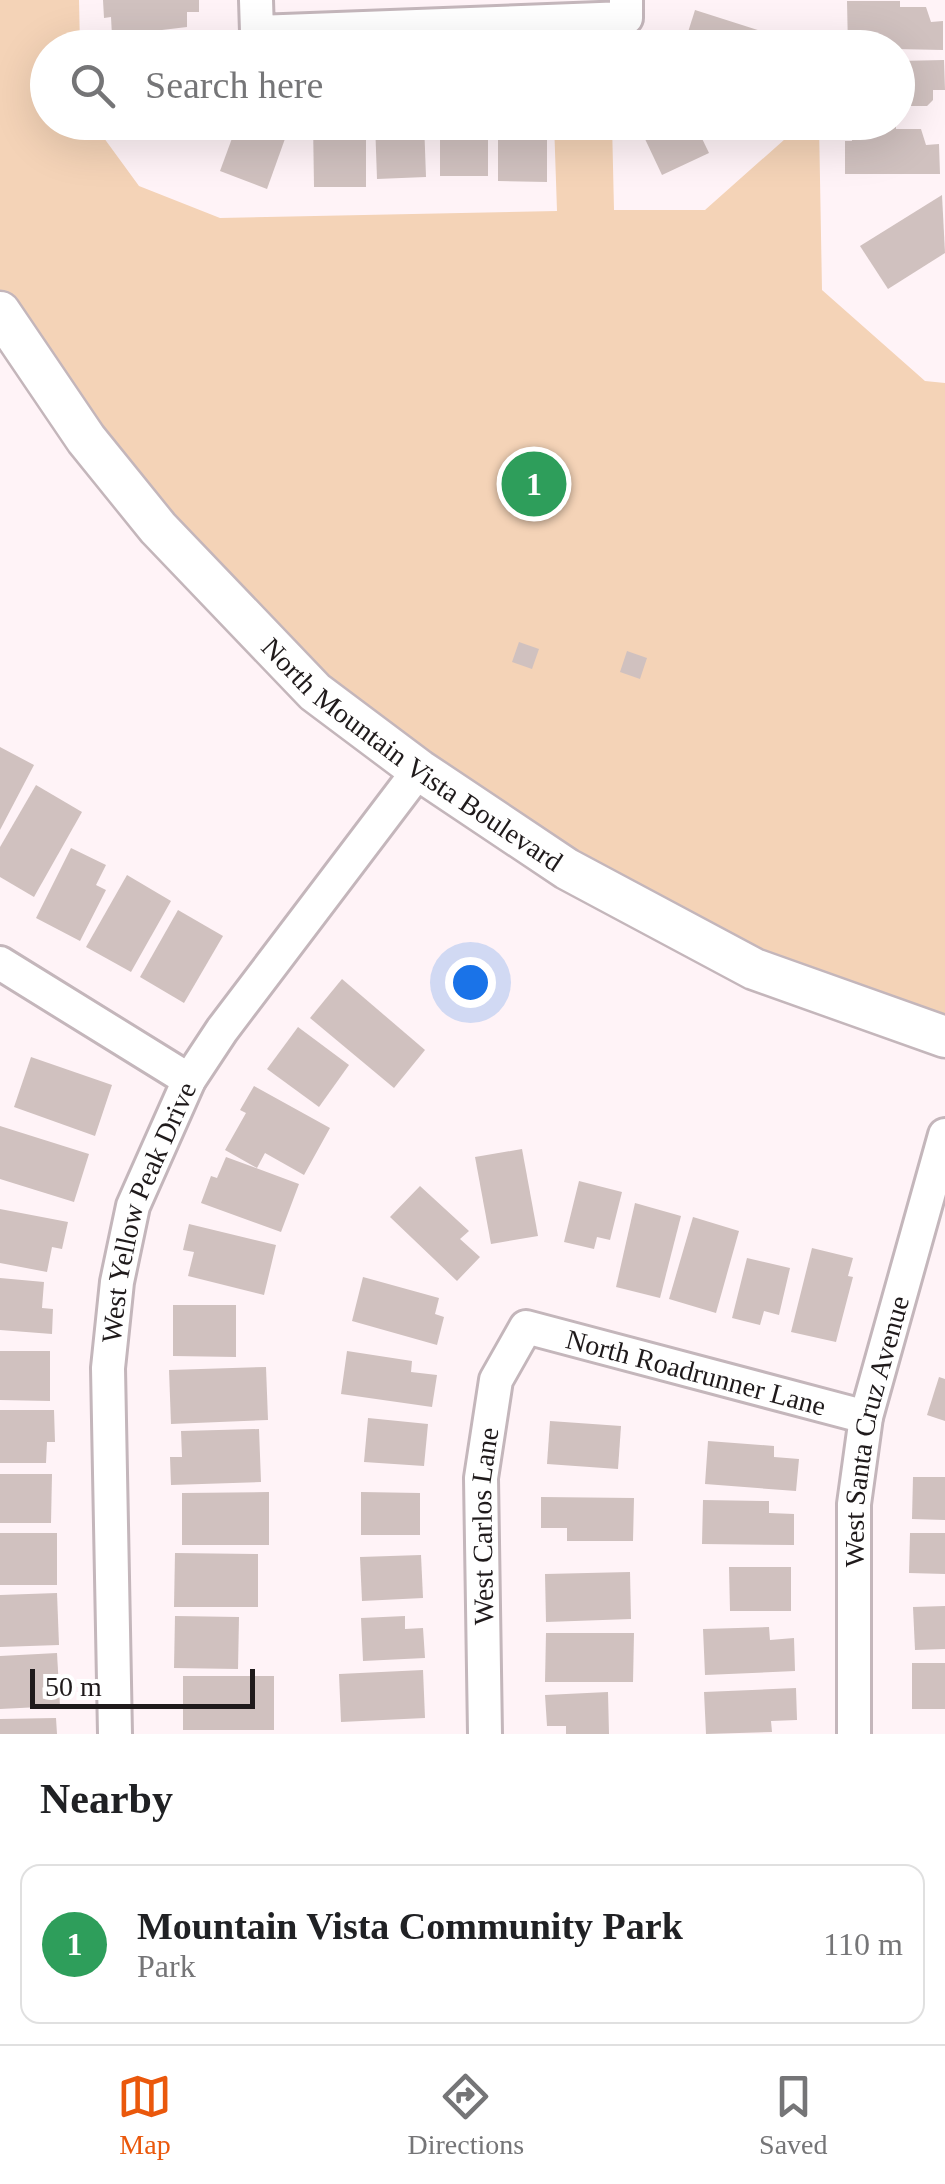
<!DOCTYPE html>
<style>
:root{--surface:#fff;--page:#f2f2f2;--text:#202124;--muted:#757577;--line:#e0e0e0;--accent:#ea580c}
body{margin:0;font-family:"Times New Roman",serif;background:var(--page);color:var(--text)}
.scale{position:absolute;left:30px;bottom:25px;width:225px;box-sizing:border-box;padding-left:10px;border:5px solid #1f1a1b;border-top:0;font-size:28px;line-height:35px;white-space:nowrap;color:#1f1a1b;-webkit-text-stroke:8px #fff;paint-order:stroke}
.you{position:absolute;left:470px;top:982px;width:35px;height:35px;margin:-25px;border:8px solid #fff;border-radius:50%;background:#1a73e8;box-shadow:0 0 0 15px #1a73e833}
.badge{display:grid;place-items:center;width:65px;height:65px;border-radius:50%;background:var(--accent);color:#fff;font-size:32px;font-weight:700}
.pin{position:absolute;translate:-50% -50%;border:5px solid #fff;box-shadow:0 2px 10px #0006}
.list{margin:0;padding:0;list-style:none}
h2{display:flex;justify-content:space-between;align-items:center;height:130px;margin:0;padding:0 40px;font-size:42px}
h2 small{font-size:32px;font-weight:400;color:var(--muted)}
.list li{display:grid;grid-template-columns:65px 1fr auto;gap:30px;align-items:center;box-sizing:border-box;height:160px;margin:0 20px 20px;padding:0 20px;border:2px solid var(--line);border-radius:20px}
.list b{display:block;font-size:38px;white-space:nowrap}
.list p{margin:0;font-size:32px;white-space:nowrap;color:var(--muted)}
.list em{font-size:32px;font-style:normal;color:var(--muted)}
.icon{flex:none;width:55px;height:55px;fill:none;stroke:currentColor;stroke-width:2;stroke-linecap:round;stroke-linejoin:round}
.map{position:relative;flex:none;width:945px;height:1734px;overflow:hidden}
.search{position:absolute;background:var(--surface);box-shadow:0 10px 40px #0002;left:30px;right:30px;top:30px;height:110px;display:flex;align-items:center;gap:25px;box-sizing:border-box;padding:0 35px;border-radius:55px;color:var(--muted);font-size:38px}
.sheet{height:310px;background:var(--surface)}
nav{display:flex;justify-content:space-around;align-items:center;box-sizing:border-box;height:140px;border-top:2px solid var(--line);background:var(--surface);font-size:28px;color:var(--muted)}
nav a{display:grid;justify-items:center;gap:5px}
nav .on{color:var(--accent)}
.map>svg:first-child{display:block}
.green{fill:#f4d3b7}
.building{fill:#d0c1bf}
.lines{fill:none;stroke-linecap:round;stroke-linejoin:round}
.minor-casing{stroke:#c4b6bb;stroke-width:38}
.tertiary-casing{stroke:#c4b6bb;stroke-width:45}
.minor{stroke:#fff;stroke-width:32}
.tertiary{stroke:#fff;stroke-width:40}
.labels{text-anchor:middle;stroke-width:8;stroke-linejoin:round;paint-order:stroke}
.street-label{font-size:28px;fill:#1f1a1b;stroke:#fff}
</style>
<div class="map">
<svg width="945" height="1734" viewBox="0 0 945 1734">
<rect width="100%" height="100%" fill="#fff3f7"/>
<path class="green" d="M0,0H79L80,47L48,48V122L93,123L139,186L220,218L557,211L554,122L612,123L614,210H705L803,123H819L822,290L925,381L945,383V1037L754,969L315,692L0,312Z"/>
<g class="building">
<path d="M103,0H199V12H187V27L112,36L111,17L104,18Z"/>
<path d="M847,1H900V7H926L931,22L943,21V50L848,48Z"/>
<path d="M695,10L783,38L780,48H683Z"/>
<path d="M944,60L945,90H933V100L927,106H903V113H898V61Z"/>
<path d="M160,122H193L175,139Z"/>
<path d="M238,122H291L267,189L220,171Z"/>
<path d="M313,122H366V187H314Z"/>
<path d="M375,122H424L426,177L377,179Z"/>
<rect x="440" y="122" width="48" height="54"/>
<path d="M498,122H547V182L498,181Z"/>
<path d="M637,122H694L709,153L662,175Z"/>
<path d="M896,123V129H921L926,145L939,144L940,174H845V141H852L851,124Z"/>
<path d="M942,195L945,253L888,289L860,246Z"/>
<path d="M519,642L539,649L532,669L512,662Z"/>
<path d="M627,651L647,658L640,679L620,672Z"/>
<path d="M0,747L34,765L0,830Z"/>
<path d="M36,785L82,812L34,897L0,877V847Z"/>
<path d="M71,848L106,865L96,885L106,890L80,941L36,918Z"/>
<path d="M127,875L171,901L131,972L86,947Z"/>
<path d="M178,910L223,936L184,1003L140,977Z"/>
<path d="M342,979L425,1050L394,1088L310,1018Z"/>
<path d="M298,1027L349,1065L319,1107L267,1069Z"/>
<path d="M31,1057L112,1085L95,1136L14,1107Z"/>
<path d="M254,1086L330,1128L304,1175L265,1153L257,1168L225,1150L246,1113L240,1110Z"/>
<path d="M0,1126L89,1154L74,1202L0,1179Z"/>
<path d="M522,1149L538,1236L491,1244L475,1157Z"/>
<path d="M226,1157L299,1184L281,1232L201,1203L211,1176L217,1178Z"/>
<path d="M579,1181L622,1192L610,1240L597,1237L594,1249L564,1242Z"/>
<path d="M420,1186L469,1231L460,1239L480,1257L457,1281L390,1217Z"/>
<path d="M635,1203L681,1216L660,1298L616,1287Z"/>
<path d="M0,1209L68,1222L62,1249L52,1247L47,1272L0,1263Z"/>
<path d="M693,1217L739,1231L716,1313L669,1299Z"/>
<path d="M189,1224L276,1245L264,1295L188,1276L194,1252L183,1250Z"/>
<path d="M812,1248L853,1258L848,1276L853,1277L836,1342L791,1332Z"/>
<path d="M747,1258L790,1268L779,1315L764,1311L760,1325L732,1318Z"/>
<path d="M363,1277L439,1298L435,1314L444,1317L437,1345L352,1321Z"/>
<path d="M0,1278L44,1282L42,1308L53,1309L52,1334L0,1330Z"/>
<path d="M173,1305H236V1357L173,1356Z"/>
<path d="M0,1351H50V1401L0,1400Z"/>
<path d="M347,1351L412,1361L411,1372L437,1375L432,1407L341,1394Z"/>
<path d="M266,1367L268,1420L171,1424L169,1370Z"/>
<path d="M939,1377L945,1379V1421L927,1415Z"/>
<path d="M0,1410H54L55,1442H47L46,1463H0Z"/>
<path d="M368,1418L428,1424L424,1466L364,1462Z"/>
<path d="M550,1421L621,1426L618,1469L547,1464Z"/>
<path d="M259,1429L261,1482L171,1485L170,1457H182L181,1431Z"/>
<path d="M708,1441L774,1446V1457L799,1459L796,1491L705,1484Z"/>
<path d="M0,1474H52L51,1523H0Z"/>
<path d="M913,1477H945V1520L912,1519Z"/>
<path d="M269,1492V1545H182V1493Z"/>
<path d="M361,1492L420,1493V1535H361Z"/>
<path d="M541,1497L634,1498L633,1541H567V1528H541Z"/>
<path d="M703,1500L769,1501V1513L794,1514V1545L702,1544Z"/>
<rect x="0" y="1533" width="57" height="52"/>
<path d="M910,1533H945V1574L909,1573Z"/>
<path d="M175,1553L258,1554V1607H174Z"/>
<path d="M421,1555L423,1598L362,1601L360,1557Z"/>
<path d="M729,1567H791V1611H730Z"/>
<path d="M630,1572L631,1619L546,1622L545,1574Z"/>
<path d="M57,1593L59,1645L0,1647V1595Z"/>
<path d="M945,1606V1649L915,1650L913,1607Z"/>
<path d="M175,1616L239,1617L238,1669L174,1668Z"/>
<path d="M405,1616V1629L423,1628L425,1658L363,1661L361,1618Z"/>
<path d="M769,1627L770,1640L794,1638L795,1671L705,1675L703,1629Z"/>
<path d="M546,1633H634L633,1682H545Z"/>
<path d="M57,1653L60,1706L0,1709V1656Z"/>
<rect x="912" y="1663" width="33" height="46"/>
<path d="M423,1670L425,1718L341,1722L339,1674Z"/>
<rect x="183" y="1676" width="91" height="54"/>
<path d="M796,1688L797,1720L771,1721L772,1732L706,1734L704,1692Z"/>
<path d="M608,1692L609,1734H566V1726H547L545,1695Z"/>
<path d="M56,1718L57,1734H0V1719Z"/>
</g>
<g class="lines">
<defs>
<g id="minor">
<path d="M256,0L257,32L626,18V0"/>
<path d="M0,963L189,1080"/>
<path id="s1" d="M115,1734L108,1368L117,1282L133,1206L189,1080L222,1030L419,770"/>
<path id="s2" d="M485,1734L481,1478L496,1380L526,1327L866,1417"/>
<path id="s3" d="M854,1734V1504L866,1417L945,1135"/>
</g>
<g id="tertiary">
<path id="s4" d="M0,312L86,439L158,528L315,692L419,770L567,869L754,969L945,1037"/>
</g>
</defs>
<use href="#minor" class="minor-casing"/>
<use href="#tertiary" class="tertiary-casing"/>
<use href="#minor" class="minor"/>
<use href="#tertiary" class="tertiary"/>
</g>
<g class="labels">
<g class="street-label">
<text dy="10" stroke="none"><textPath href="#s4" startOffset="610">North Mountain Vista Boulevard</textPath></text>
<text dy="10" stroke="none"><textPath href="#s1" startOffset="528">West Yellow Peak Drive</textPath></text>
<text dy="10" stroke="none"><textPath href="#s2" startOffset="592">North Roadrunner Lane</textPath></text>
<text dy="10" stroke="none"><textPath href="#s3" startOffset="305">West Santa Cruz Avenue</textPath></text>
<text dy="10" stroke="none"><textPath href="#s2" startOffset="208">West Carlos Lane</textPath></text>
</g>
</g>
</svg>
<div class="scale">50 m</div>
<div class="you"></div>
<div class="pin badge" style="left:534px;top:484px;background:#2e9e5b">1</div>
<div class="search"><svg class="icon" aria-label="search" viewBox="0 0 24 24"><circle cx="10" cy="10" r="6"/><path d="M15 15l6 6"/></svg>Search here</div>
</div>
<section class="sheet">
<h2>Nearby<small></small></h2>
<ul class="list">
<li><span class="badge" style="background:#2e9e5b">1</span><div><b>Mountain Vista Community Park</b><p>Park</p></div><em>110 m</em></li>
</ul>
</section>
<nav>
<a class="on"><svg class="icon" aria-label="map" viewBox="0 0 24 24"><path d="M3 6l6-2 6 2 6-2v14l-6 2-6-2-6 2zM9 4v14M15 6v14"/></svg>Map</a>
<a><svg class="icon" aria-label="directions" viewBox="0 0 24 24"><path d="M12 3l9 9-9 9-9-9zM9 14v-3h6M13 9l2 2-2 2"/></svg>Directions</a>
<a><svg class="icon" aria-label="saved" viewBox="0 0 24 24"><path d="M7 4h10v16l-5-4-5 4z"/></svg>Saved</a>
</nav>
